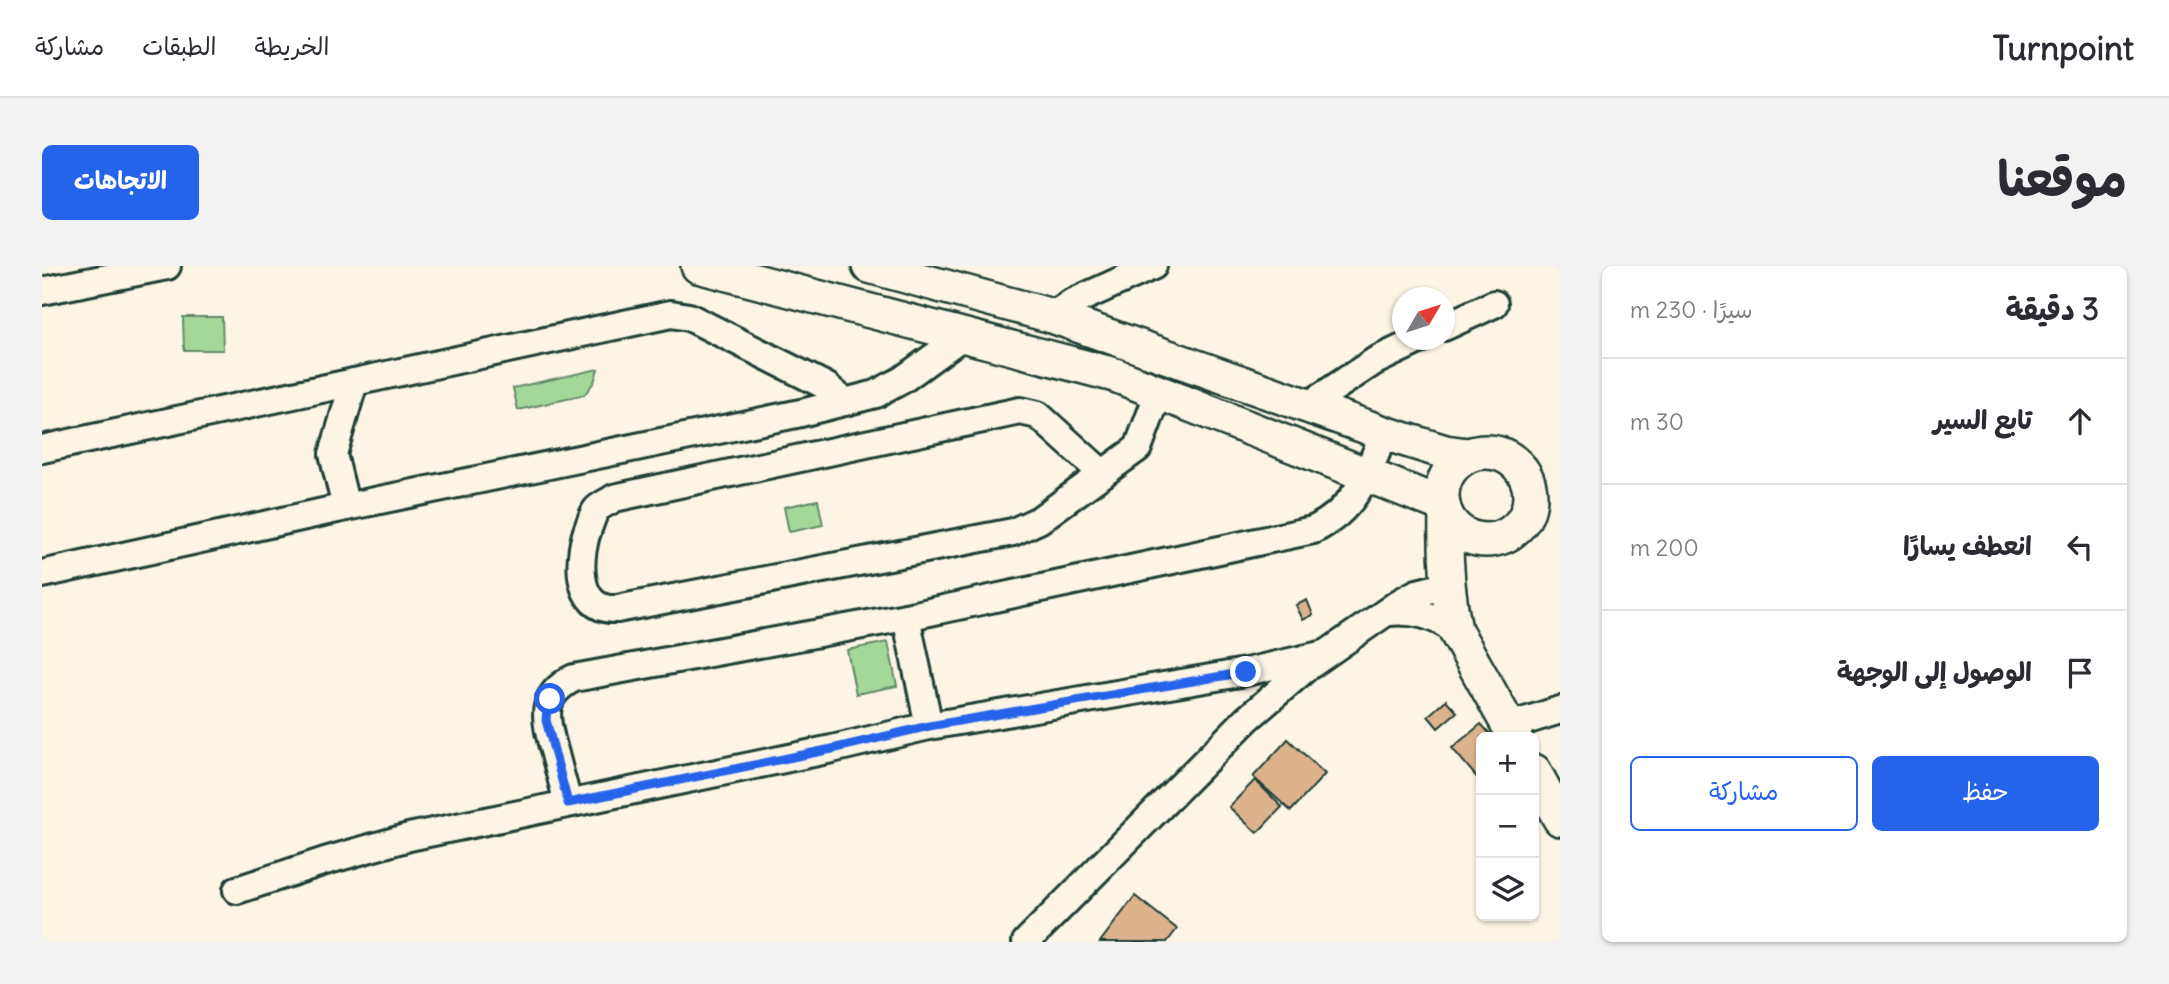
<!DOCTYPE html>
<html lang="ar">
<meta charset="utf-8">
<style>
:root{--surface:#fff;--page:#f2f2f3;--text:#2b2b33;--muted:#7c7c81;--line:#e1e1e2;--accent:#2563eb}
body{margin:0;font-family:Delius,"Playpen Sans Arabic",sans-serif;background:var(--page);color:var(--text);direction:rtl}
.controls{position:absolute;right:21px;bottom:21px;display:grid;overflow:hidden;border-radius:10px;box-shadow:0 2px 5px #0004}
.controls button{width:63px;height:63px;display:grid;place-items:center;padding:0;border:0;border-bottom:2px solid var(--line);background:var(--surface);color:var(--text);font:35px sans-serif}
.compass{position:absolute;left:1350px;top:21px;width:63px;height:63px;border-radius:50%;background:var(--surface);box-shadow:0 2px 5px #0004;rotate:51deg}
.stop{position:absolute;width:21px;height:21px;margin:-16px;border:5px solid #2563eb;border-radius:50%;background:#fff}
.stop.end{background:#2563eb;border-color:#fff;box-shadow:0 2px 7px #0008}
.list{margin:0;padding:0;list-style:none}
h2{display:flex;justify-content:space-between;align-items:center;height:91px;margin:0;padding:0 28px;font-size:30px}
h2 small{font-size:23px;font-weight:400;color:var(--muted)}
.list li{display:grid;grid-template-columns:46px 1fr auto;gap:21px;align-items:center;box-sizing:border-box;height:126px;padding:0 28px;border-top:2px solid var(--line)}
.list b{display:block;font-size:26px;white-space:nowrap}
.list em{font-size:23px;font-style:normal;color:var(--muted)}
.actions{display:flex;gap:14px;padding:21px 28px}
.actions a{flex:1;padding:16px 0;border:2px solid var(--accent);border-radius:10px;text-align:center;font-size:24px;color:var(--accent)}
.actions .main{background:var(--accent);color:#fff}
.icon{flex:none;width:38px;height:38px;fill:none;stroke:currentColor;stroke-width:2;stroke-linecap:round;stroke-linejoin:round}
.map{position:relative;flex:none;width:1518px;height:676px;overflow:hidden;direction:ltr;border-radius:10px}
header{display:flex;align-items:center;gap:42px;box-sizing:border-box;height:98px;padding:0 35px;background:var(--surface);border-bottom:2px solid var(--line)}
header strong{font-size:33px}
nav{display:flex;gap:38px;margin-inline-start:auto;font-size:24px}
.intro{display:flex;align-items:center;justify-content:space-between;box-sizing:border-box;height:168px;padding:0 42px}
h1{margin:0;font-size:49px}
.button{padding:18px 32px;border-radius:10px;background:var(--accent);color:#fff;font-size:24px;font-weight:700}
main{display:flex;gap:42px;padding:0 42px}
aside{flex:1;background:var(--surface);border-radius:10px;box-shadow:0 2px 5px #0004}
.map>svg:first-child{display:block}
.green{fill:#a4d89b;stroke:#628a68;stroke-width:2}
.building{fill:#ddb38e;stroke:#1f3d34;stroke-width:2}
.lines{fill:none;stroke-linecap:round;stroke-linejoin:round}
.minor-casing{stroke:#1f3d34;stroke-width:32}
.tertiary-casing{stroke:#1f3d34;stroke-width:38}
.minor{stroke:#fcf5e5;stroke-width:26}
.tertiary{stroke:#fcf5e5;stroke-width:33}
.route{stroke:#2563eb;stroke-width:9}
</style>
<header>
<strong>Turnpoint</strong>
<nav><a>الخريطة</a><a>الطبقات</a><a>مشاركة</a></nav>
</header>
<div class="intro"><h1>موقعنا</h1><a class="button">الاتجاهات</a></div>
<main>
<aside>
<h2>3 دقيقة<small>سيرًا · 230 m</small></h2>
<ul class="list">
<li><svg class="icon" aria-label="ahead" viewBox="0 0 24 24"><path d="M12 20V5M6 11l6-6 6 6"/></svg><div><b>تابع السير</b></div><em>30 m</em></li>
<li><svg class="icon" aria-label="left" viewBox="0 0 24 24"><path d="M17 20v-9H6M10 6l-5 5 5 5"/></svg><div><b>انعطف يسارًا</b></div><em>200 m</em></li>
<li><svg class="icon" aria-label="arrive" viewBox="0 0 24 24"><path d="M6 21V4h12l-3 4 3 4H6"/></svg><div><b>الوصول إلى الوجهة</b></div></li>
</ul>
<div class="actions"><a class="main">حفظ</a><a>مشاركة</a></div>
</aside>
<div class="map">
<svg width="1518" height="676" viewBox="0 0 1518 676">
<rect width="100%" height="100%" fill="#fcf5e5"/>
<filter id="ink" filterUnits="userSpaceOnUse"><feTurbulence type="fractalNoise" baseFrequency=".0143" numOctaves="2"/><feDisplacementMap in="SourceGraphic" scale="14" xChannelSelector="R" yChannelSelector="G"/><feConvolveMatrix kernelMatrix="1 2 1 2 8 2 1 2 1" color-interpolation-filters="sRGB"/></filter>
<g filter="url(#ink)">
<g class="green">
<path d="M141,51H180L181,84H142Z"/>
<path d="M556,103L552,116L542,129L476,144L471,122Z"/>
<path d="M776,234L781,259L747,266L742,241Z"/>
<path d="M846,376L855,420L814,428L805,384Z"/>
</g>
<g class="building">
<path d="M1265,334L1271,349L1261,354L1254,339Z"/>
<path d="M1404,434L1415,446L1396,462L1386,450Z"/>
<path d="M1439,458L1451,471H1439V513L1437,514L1410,482Z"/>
<path d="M1246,473L1283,508L1249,545L1211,511Z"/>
<path d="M1213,514L1240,541L1215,567L1187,541Z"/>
<path d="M1093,630L1135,663L1125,676H1058Z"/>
</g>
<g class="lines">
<defs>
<g id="minor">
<path d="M0,25L125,0"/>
<path d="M1010,50L1029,37L1111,0"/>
<path d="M1402,61L1452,38"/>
<path d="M1265,140L1333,95L1377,74"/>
<path d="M0,183L629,48L647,51L784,120L803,136"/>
<path d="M1061,208L996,149L978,145L572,232C567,236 558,239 554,244C551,248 549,255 547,260C536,287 531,346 575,343L971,266L997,254L1096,182L1117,126"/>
<path d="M304,241L291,188L312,116"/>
<path d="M0,308L304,241L759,147L834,128L860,114L922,69"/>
<path d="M1347,346C1373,344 1391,349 1413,364"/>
<path d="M864,351L887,460"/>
<path d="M1467,460L1518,444"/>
<path d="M526,537C522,521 517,504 513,488C504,456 495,430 532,412L864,351L1271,264C1313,244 1326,208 1342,167"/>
<path d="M195,624L283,595L367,571L790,483L887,460L1204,406L1283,388"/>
<path d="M984,676L1205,453L1264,402L1360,335L1375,327L1407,319"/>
</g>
<g id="tertiary">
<path d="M656,0L1073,109L1401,239"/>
<path d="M827,0L1010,50L1342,167L1403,186L1426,189"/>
<circle cx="1444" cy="230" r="44"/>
<path d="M1404,248C1403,286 1405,326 1413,364L1473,471"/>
<path d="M1492,505L1518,553"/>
</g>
</defs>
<use href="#minor" class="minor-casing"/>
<use href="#tertiary" class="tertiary-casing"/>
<use href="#minor" class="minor"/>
<use href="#tertiary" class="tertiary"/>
</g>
</g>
<g class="lines" filter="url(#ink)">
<path class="route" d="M508,433L505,443L504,454L526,537L790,483L887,460L1204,406"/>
</g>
</svg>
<div class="controls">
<button>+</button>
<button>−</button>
<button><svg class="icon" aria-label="layers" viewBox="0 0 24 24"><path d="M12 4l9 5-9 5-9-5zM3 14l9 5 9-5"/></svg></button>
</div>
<svg class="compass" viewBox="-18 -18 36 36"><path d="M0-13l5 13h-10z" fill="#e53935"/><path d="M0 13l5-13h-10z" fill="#7c7c81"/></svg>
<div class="stop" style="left:508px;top:433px"></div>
<div class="stop end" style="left:1204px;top:406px"></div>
</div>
</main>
